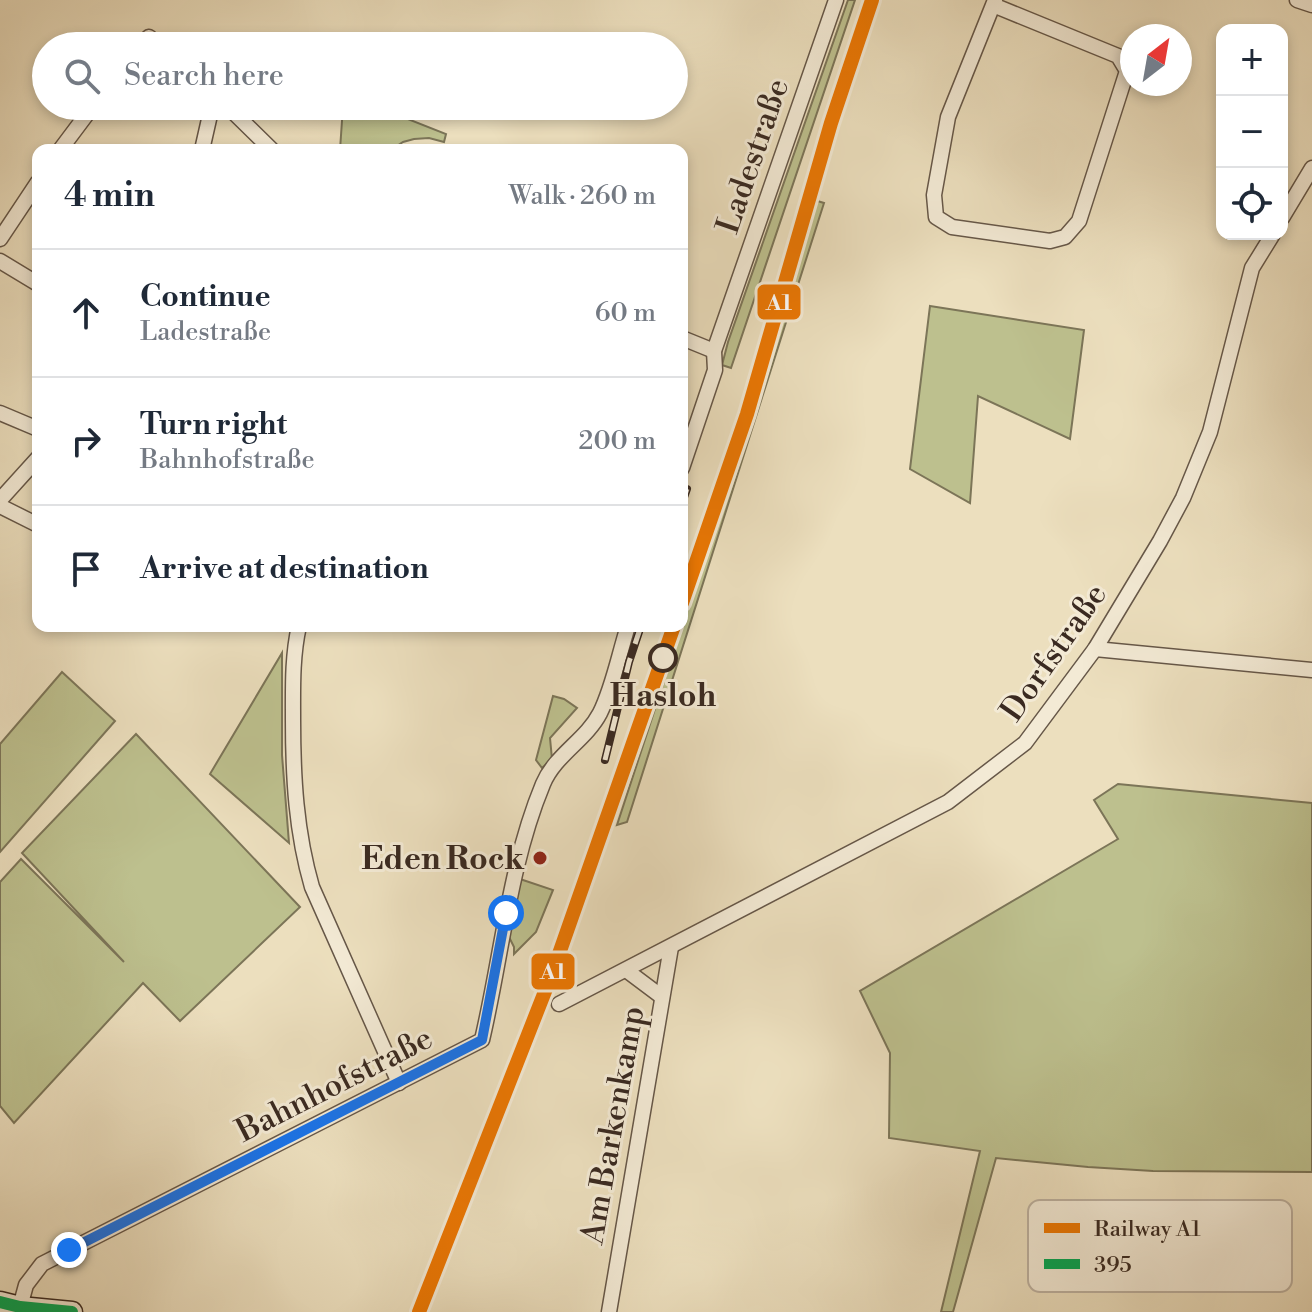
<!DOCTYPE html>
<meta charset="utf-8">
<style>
:root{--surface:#fff;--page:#f6f6f7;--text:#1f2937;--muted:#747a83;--line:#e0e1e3}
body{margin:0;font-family:"Libre Bodoni",serif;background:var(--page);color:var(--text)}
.controls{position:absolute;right:24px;top:24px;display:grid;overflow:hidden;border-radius:16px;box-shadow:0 4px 12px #0003}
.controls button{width:72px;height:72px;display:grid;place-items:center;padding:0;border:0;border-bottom:2px solid var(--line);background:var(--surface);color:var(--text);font:40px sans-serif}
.compass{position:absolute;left:1120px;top:24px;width:72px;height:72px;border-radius:50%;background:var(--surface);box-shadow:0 4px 12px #0003;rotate:31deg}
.stop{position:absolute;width:24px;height:24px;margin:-18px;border:6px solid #1a73e8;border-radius:50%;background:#fff}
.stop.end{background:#1a73e8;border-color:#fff;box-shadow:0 2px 8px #0008}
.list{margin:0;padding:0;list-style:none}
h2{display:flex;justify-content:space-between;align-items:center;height:104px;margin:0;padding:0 32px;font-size:34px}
h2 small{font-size:26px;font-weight:400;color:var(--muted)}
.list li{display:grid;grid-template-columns:52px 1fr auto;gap:24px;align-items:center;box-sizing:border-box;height:128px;padding:0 32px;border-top:2px solid var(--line)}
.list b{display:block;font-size:30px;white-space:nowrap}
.list p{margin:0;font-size:26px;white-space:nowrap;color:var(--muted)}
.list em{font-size:26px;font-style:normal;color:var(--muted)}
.icon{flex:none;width:44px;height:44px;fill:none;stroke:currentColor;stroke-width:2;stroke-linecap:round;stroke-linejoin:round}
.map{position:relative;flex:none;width:1312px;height:1312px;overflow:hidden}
.search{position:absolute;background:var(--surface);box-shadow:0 4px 12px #0003;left:32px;top:32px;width:656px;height:88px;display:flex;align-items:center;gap:20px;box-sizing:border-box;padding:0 28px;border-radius:44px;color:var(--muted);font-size:30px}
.panel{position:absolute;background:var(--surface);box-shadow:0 4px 12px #0003;left:32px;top:144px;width:656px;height:488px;border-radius:16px}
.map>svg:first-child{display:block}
.green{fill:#bdc08e;stroke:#7c7558;stroke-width:2}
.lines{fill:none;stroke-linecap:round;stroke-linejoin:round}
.minor-casing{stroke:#665748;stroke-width:17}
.secondary-casing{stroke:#3a2a21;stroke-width:23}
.minor{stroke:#f3ead5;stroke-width:14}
.secondary{stroke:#f3ead5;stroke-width:20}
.rail-casing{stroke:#3a2a21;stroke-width:8}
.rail{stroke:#f3ead5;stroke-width:5;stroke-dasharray:15;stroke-linecap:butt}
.bus-1-casing{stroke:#f3ead5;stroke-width:18}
.bus-1{stroke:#00a651;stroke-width:12}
.rail-1-casing{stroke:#f3ead5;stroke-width:20}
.rail-1{stroke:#eb7703;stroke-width:14}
.route{stroke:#1a73e8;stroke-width:10}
.stop-dot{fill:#f3ead5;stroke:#3a2a21;stroke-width:4}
.poi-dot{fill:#8f2418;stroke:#f3ead5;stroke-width:3}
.labels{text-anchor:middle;stroke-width:6;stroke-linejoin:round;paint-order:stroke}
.street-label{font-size:32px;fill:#3a2a21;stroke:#f3ead5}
.stop-label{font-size:32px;font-weight:bold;fill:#3a2a21;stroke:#f3ead5}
.poi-label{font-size:32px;font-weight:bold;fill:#3a2a21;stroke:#f3ead5;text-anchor:end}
.key{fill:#f3ead5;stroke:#bcb09f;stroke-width:2}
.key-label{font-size:22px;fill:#3a2a21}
.line-badge{stroke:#f3ead5;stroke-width:3}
.badge-label{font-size:22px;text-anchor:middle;font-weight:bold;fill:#fff}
</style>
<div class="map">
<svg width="1312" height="1312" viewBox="0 0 1312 1312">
<rect width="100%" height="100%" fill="#ecdfbe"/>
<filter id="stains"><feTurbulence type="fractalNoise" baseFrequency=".0025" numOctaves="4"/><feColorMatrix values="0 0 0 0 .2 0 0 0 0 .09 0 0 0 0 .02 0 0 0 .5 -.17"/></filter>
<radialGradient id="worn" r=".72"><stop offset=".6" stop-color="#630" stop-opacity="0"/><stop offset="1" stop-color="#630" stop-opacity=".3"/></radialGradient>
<g class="green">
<path d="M848,0H855L731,368L722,365L728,342Z"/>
<path d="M343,106H375L446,134L444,142L429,138L414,139L403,142L391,150H340Z"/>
<path d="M814,200L824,203L627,822L617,825L760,388Z"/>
<path d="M930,306L1084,330L1070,439L978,396L970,503L910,469Z"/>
<path d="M282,653V755L289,843L210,774Z"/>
<path d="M62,672L115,721L0,852V744Z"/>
<path d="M553,696L564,699L577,708L550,738L552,759L542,768L536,760Z"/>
<path d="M136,734L300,907L180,1021L143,983L14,1123L0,1106V882L21,859L124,962L22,853Z"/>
<path d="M1118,784L1312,803V1172L1153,1171L1088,1167L996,1158L953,1312H941L980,1151L889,1138L890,1053L860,991L1118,839L1094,800Z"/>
<path d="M517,878L553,890L536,932L514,954V947L509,937Z"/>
</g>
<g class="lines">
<defs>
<g id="minor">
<path d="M1297,0L1312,5"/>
<path d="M993,5L1118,56L1127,71L1079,221L1065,237L1050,241L952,227L936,217L934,195L948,117L993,5L995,0"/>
<path d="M141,46L149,37L160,46"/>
<path d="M227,106L272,150"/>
<path d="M60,150L93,106"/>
<path d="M202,150L212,106"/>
<path d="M1282,218L1312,168"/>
<path d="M0,239L38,182"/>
<path d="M0,261L38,284"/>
<path d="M682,338L714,351"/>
<path d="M0,413L38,429"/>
<path d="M682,468L715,370L714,351L836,0"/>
<path d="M0,500L38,458"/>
<path d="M0,506L38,525"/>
<path d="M299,626C292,657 293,688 293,720C293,777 296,832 312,887L399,1083"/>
<path d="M1095,649L1312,670"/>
<path d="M626,970L662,997"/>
<path d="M559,1004L948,802L1025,743L1095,649L1160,541L1183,498L1210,432L1252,268L1273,234"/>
<path d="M20,1307L26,1285L42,1264L482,1040C502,955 509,866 543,784C555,755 586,740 600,713C613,687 619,654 628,626"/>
<path d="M609,1312L671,947"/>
</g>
<path id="secondary" d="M0,1302L20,1307L72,1312"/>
</defs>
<use href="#minor" class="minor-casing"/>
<use href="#secondary" class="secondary-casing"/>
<use href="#minor" class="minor"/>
<use href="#secondary" class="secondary"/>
<defs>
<g id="rail">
<path d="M682,503L687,489"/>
<path d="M605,760L629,662L641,626"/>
</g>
</defs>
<use href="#rail" class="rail-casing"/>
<use href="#rail" class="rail"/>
<defs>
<path id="bus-1" d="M0,1302L20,1307L72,1312"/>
</defs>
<use href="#bus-1" class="bus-1-casing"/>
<use href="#bus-1" class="bus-1"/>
<defs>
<g id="rail-1">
<path d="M682,603L747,414L831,123L872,0"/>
<path d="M419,1312L553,971L674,626"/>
</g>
</defs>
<use href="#rail-1" class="rail-1-casing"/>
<use href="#rail-1" class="rail-1"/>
</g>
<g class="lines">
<path class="route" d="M69,1250L482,1040L506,913"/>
</g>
<circle class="stop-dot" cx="663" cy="658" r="13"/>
<circle class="poi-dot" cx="540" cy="858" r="8"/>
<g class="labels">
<g class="street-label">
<text transform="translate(752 156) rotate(-71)" y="11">Ladestraße</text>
<text transform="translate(1053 652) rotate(-55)" y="11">Dorfstraße</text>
<text transform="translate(334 1084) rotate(-27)" y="11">Bahnhofstraße</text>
<text transform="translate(612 1125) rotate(-80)" y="11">Am Barkenkamp</text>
</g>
<g class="stop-label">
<text x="663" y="706">Hasloh</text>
</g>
<g class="poi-label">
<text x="524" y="869">Eden Rock</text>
</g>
</g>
<rect x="1028" y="1200" width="264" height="92" rx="12" class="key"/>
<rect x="1044" y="1223" width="36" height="10" fill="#eb7703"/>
<rect x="1044" y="1259" width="36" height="10" fill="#00a651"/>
<g class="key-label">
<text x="1094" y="1236">Railway A1</text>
<text x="1094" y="1272">395</text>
</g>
<g class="line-badge">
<rect x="756" y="283" width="46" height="38" rx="8" fill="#eb7703"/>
<rect x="530" y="952" width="46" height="39" rx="8" fill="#eb7703"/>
</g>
<g class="badge-label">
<text x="779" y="310">A1</text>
<text x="553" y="979">A1</text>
</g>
<rect width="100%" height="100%" filter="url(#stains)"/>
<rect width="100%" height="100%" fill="url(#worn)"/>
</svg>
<div class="controls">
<button>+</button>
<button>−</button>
<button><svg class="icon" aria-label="locate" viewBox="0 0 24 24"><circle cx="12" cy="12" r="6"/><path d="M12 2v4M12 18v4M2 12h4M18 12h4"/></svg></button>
</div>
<svg class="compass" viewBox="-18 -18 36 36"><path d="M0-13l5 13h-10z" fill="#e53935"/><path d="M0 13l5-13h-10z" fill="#747a83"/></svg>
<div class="stop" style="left:506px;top:913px"></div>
<div class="stop end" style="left:69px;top:1250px"></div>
<div class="search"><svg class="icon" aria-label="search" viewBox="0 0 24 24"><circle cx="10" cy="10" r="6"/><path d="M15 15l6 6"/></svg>Search here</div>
<section class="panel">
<h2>4 min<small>Walk · 260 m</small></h2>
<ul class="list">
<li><svg class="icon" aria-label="ahead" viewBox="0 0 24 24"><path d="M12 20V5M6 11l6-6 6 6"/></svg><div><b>Continue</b><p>Ladestraße</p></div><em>60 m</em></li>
<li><svg class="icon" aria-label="right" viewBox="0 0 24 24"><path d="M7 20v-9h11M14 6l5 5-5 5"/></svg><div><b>Turn right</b><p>Bahnhofstraße</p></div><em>200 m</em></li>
<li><svg class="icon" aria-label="arrive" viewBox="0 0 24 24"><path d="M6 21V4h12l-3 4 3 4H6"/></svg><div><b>Arrive at destination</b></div></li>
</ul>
</section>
</div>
